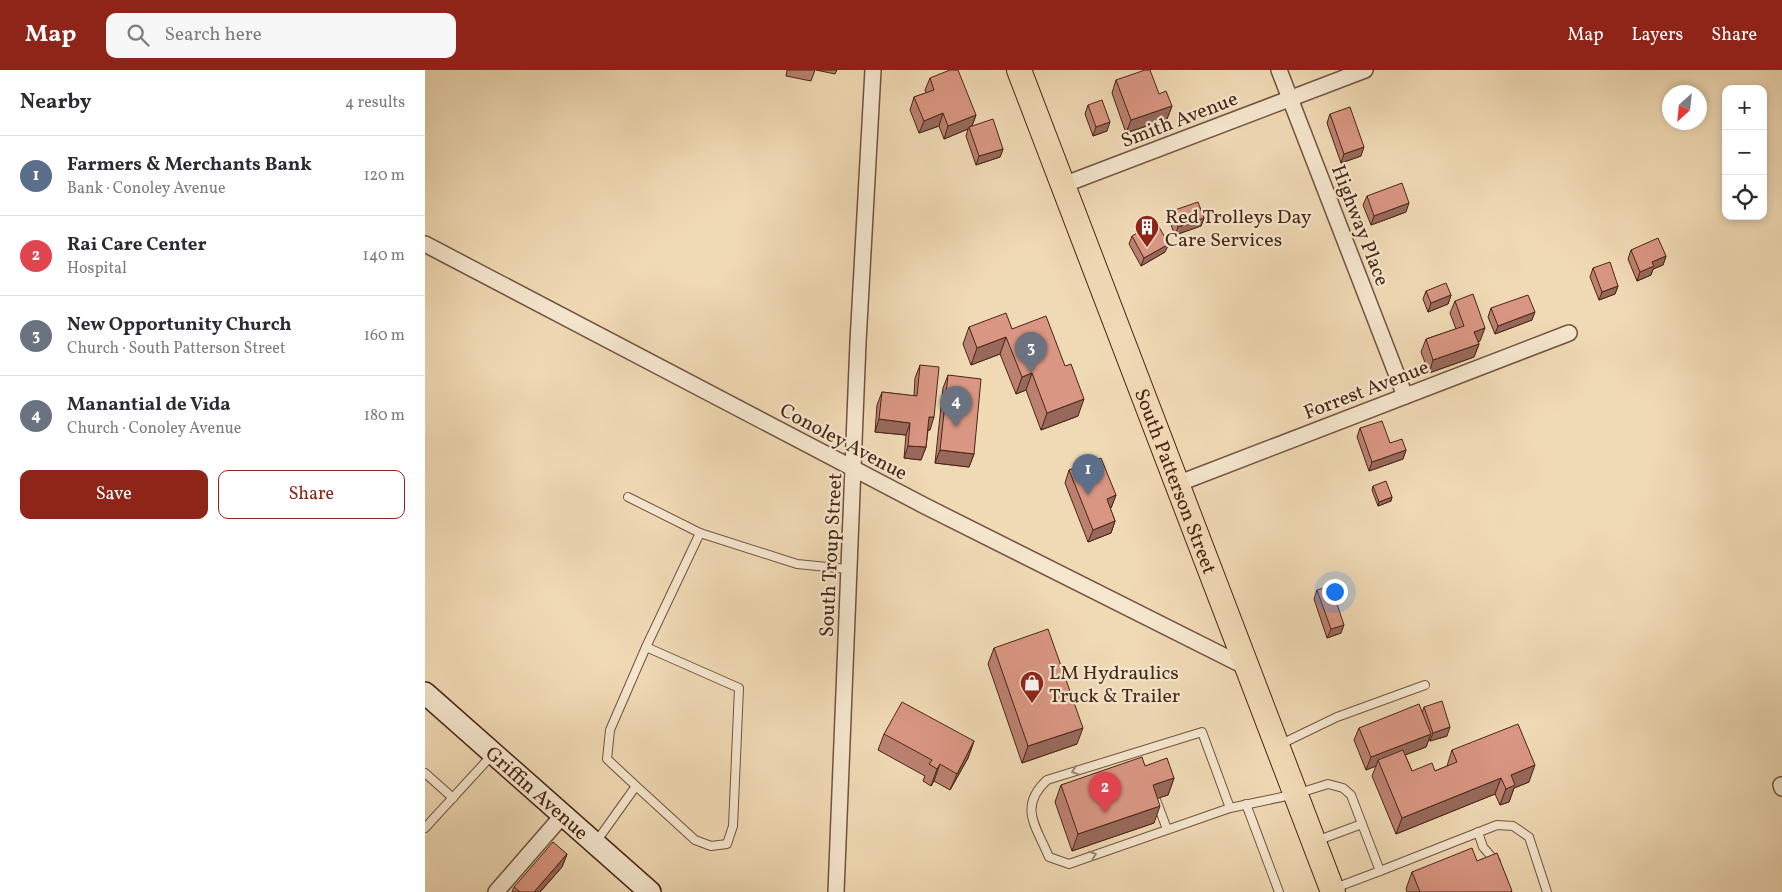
<!DOCTYPE html>
<meta charset="utf-8">
<style>
:root{--surface:#fff;--page:#f7f7f7;--text:#2b2b33;--muted:#7c7c81;--line:#e1e1e2;--accent:#8f2418}
body{margin:0;font-family:Vollkorn,serif;background:var(--page);color:var(--text)}
.controls{position:absolute;right:15px;top:15px;display:grid;overflow:hidden;border-radius:10px;box-shadow:0 2px 8px #0003}
.controls button{width:45px;height:45px;display:grid;place-items:center;padding:0;border:0;border-bottom:1px solid var(--line);background:var(--surface);color:var(--text);font:25px sans-serif}
.compass{position:absolute;left:1237px;top:15px;width:45px;height:45px;border-radius:50%;background:var(--surface);box-shadow:0 2px 8px #0003;rotate:207deg}
.you{position:absolute;left:909px;top:521px;width:18px;height:18px;margin:-12px;border:4px solid #fff;border-radius:50%;background:#1a73e8;box-shadow:0 0 0 8px #1a73e833}
.badge{display:grid;place-items:center;width:32px;height:32px;border-radius:50%;background:var(--accent);color:#fff;font-size:16px;font-weight:700}
.pin{position:absolute;translate:-50% -41px;filter:drop-shadow(0 1px 2px #0008)}
.pin::after{content:'';position:absolute;top:26px;width:18px;height:15px;background:inherit;clip-path:polygon(0 0,100% 0,50% 100%)}
.list{margin:0;padding:0;list-style:none}
h2{display:flex;justify-content:space-between;align-items:center;height:65px;margin:0;padding:0 20px;font-size:21px}
h2 small{font-size:16px;font-weight:400;color:var(--muted)}
.list li{display:grid;grid-template-columns:32px 1fr auto;gap:15px;align-items:center;box-sizing:border-box;height:80px;padding:0 20px;border-top:1px solid var(--line)}
.list b{display:block;font-size:19px;white-space:nowrap}
.list p{margin:0;font-size:16px;white-space:nowrap;color:var(--muted)}
.list em{font-size:16px;font-style:normal;color:var(--muted)}
.actions{display:flex;gap:10px;padding:15px 20px}
.actions a{flex:1;padding:11px 0;border:1px solid var(--accent);border-radius:10px;text-align:center;font-size:18px;color:var(--accent)}
.actions .main{background:var(--accent);color:#fff}
.icon{flex:none;width:28px;height:28px;fill:none;stroke:currentColor;stroke-width:2;stroke-linecap:round;stroke-linejoin:round}
.map{position:relative;flex:none;width:1357px;height:822px;overflow:hidden}
header{display:flex;align-items:center;gap:30px;box-sizing:border-box;height:70px;padding:0 25px;background:var(--accent);color:#fff}
header strong{font-size:24px}
nav{display:flex;gap:28px;margin-inline-start:auto;font-size:18px}
.search{width:350px;height:45px;background:var(--page);display:flex;align-items:center;gap:12px;box-sizing:border-box;padding:0 18px;border-radius:10px;color:var(--muted);font-size:19px}
main{display:flex}
aside{flex:1;background:var(--surface)}
.map>svg:first-child{display:block}
.lines{fill:none;stroke-linecap:round;stroke-linejoin:round}
.service-casing{stroke:#72533e;stroke-width:10}
.minor-casing{stroke:#72533e;stroke-width:18}
.secondary-casing{stroke:#482616;stroke-width:24}
.primary-casing{stroke:#482616;stroke-width:26}
.service{stroke:#f5e7cf;stroke-width:8}
.minor{stroke:#f5e7cf;stroke-width:15}
.secondary{stroke:#f5e7cf;stroke-width:21}
.primary{stroke:#f0dab5;stroke-width:24}
.wall{fill:#bb8170;stroke:#482616}
.shaded-wall{fill:#98695b;stroke:#482616}
.building{fill:#d99682;stroke:#482616}
.oneway{stroke:#9e8672}
.labels{text-anchor:middle;stroke-width:4.5;stroke-linejoin:round;paint-order:stroke}
.street-label{font-size:20px;fill:#482616;stroke:#f5e7cf}
.poi-label{font-size:20px;fill:#482616;stroke:#f5e7cf;text-anchor:start}
</style>
<header>
<strong>Map</strong>
<div class="search"><svg class="icon" aria-label="search" viewBox="0 0 24 24"><circle cx="10" cy="10" r="6"/><path d="M15 15l6 6"/></svg>Search here</div>
<nav><a>Map</a><a>Layers</a><a>Share</a></nav>
</header>
<main>
<aside>
<h2>Nearby<small>4 results</small></h2>
<ul class="list">
<li><span class="badge" style="background:#5c6f8a">1</span><div><b>Farmers &amp; Merchants Bank</b><p>Bank · Conoley Avenue</p></div><em>120 m</em></li>
<li><span class="badge" style="background:#e0444e">2</span><div><b>Rai Care Center</b><p>Hospital</p></div><em>140 m</em></li>
<li><span class="badge" style="background:#6b7280">3</span><div><b>New Opportunity Church</b><p>Church · South Patterson Street</p></div><em>160 m</em></li>
<li><span class="badge" style="background:#6b7280">4</span><div><b>Manantial de Vida</b><p>Church · Conoley Avenue</p></div><em>180 m</em></li>
</ul>
<div class="actions"><a class="main">Save</a><a>Share</a></div>
</aside>
<div class="map">
<svg width="1357" height="822" viewBox="0 0 1357 822">
<rect width="100%" height="100%" fill="#f0dab5"/>
<filter id="stains"><feTurbulence type="fractalNoise" baseFrequency=".004" numOctaves="4"/><feColorMatrix values="0 0 0 0 .2 0 0 0 0 .09 0 0 0 0 .02 0 0 0 .5 -.17"/></filter>
<radialGradient id="worn" r=".72"><stop offset=".6" stop-color="#630" stop-opacity="0"/><stop offset="1" stop-color="#630" stop-opacity=".3"/></radialGradient>
<g class="lines">
<defs>
<g id="service">
<path d="M203,427L275,463L372,494L423,499"/>
<path d="M221,577L275,463"/>
<path d="M854,675L912,647L1000,615"/>
<path d="M0,703L28,728"/>
<path d="M731,730L742,759"/>
<path d="M821,734L854,822"/>
<path d="M805,738L644,794L624,787C611,756 593,737 622,710L777,662L805,738L871,724L903,714L918,718L926,725L937,754"/>
<path d="M0,758L67,685"/>
<path d="M1053,762L1058,777L1071,792"/>
<path d="M891,771L937,754L955,801L910,818"/>
<path d="M171,772L211,716L270,770L286,776L302,774L308,756L314,618L221,577L185,660L182,689L211,716"/>
<path d="M955,801L1072,755L1088,756L1104,767L1122,822"/>
</g>
<g id="minor">
<path d="M854,0L980,326"/>
<path d="M638,115L940,0"/>
<path d="M0,174L498,435L823,598"/>
<path d="M752,414L1144,263"/>
<path d="M1356,715L1357,718"/>
<path d="M71,822L138,745"/>
<path d="M411,822L433,272L448,0"/>
</g>
<g id="secondary">
<path id="s1" d="M0,623L225,822"/>
</g>
<g id="primary">
<path id="s2" d="M594,0L908,822"/>
</g>
</defs>
<use href="#service" class="service-casing"/>
<use href="#minor" class="minor-casing"/>
<use href="#secondary" class="secondary-casing"/>
<use href="#primary" class="primary-casing"/>
<use href="#service" class="service"/>
<use href="#minor" class="minor"/>
<use href="#secondary" class="secondary"/>
<use href="#primary" class="primary"/>
</g>
<g class="wall">
<path d="M362,0H390L386,11L361,6Z"/>
<path d="M391,0H412L410,4Z"/>
<path d="M505,8L551,45L547,56L578,79L575,87L551,95L541,66L543,59L519,69L514,56L494,63L485,40L489,27L501,23L500,20Z"/>
<path d="M691,10L734,24L747,36L742,49L701,63L687,23Z"/>
<path d="M663,35L682,61L668,66L660,44Z"/>
<path d="M905,44L936,86L916,93L902,53Z"/>
<path d="M942,126L981,142L946,155L938,135Z"/>
<path d="M747,141L779,148L776,156L750,165L744,150Z"/>
<path d="M707,166L740,182L716,196L704,174Z"/>
<path d="M1206,180L1241,186L1238,195L1228,199L1226,205L1212,211L1203,189Z"/>
<path d="M1168,198L1193,216L1190,224L1174,230L1165,207Z"/>
<path d="M1001,221L1026,225L1023,234L1003,242L998,229Z"/>
<path d="M1030,231L1055,271L1053,272L1054,274L1049,287L1004,303L996,282L1001,269L1031,259L1025,243Z"/>
<path d="M1066,238L1107,250L1070,264L1063,247Z"/>
<path d="M544,257L587,259L653,346L616,360L601,320L591,324L575,284L546,295L538,274Z"/>
<path d="M495,295L505,360H503L501,377L496,390L479,388L481,365L450,362L452,335L457,322L489,326L490,308Z"/>
<path d="M523,305L549,384L544,397L510,393L518,318Z"/>
<path d="M935,358L965,373L981,380L978,389L944,401L932,367Z"/>
<path d="M644,400L691,425L686,438H685L690,451L686,463L663,472L640,413Z"/>
<path d="M948,416L967,427L966,431L953,436L947,420Z"/>
<path d="M892,520L916,563L902,568L889,529Z"/>
<path d="M569,578L652,674L597,693L563,594Z"/>
<path d="M999,637L1022,666L1005,671L1004,669L1001,677L980,685L987,701H1010L1022,696L1027,680L1104,712L1089,718L1084,732L1075,735L1070,724L971,764L947,706L951,696L941,700L929,670L934,658L997,643Z"/>
<path d="M459,664L549,671L543,688L525,720L509,711L506,716L498,711L500,706L453,680Z"/>
<path d="M720,696L749,708L743,725L732,728L729,753L647,781L630,732L636,715Z"/>
<path d="M142,784L137,797L115,822H87L89,817Z"/>
<path d="M1052,791L1087,821L1086,822H982L981,819L987,802Z"/>
</g>
<g class="shaded-wall">
<path d="M747,36L742,49L701,63L706,50Z"/>
<path d="M518,43L514,56L494,63L499,51Z"/>
<path d="M551,45L546,58L544,57L543,59L519,69L523,56Z"/>
<path d="M685,52L682,61L668,66L671,57Z"/>
<path d="M939,77L936,86L916,93L919,84Z"/>
<path d="M578,79L575,87L551,95L554,86Z"/>
<path d="M984,133L981,142L946,155L949,146Z"/>
<path d="M779,148L776,156L750,165L753,157Z"/>
<path d="M744,174L740,182L716,196L719,188Z"/>
<path d="M1241,186L1238,195L1228,199L1226,205L1212,211L1215,202L1227,192Z"/>
<path d="M1193,216L1190,224L1174,230L1177,222Z"/>
<path d="M1026,225L1023,234L1003,242L1006,233Z"/>
<path d="M1110,242L1107,250L1070,264L1073,256Z"/>
<path d="M1060,258L1055,271L1045,274L1049,262Z"/>
<path d="M581,267L575,284L546,295L552,278Z"/>
<path d="M1054,274L1049,287L1004,303L1008,290Z"/>
<path d="M607,303L601,320L591,324L597,307Z"/>
<path d="M659,329L653,346L616,360L622,343Z"/>
<path d="M504,347H509L505,360L499,359Z"/>
<path d="M454,349L485,353L481,365L450,362Z"/>
<path d="M483,376L501,377L496,390L479,388Z"/>
<path d="M515,380L549,384L544,397L510,393Z"/>
<path d="M981,380L978,389L944,401L947,392Z"/>
<path d="M691,425L686,438L677,442L682,429Z"/>
<path d="M967,427L966,431L953,436L954,432Z"/>
<path d="M690,451L686,463L663,472L668,460Z"/>
<path d="M919,555L916,563L902,568L906,559Z"/>
<path d="M1025,657L1022,666L1005,671L1008,663Z"/>
<path d="M658,658L652,674L597,693L603,676Z"/>
<path d="M1006,664L1001,677L955,694L953,690L951,696L941,700L946,687Z"/>
<path d="M549,671L543,688L525,720L532,704Z"/>
<path d="M515,694L509,711L506,716L512,699Z"/>
<path d="M1110,695L1104,712L1089,718L1084,732L1075,735L1086,705Z"/>
<path d="M749,708L743,725L722,732L728,715Z"/>
<path d="M1076,708L1070,724L971,764L977,748Z"/>
<path d="M735,736L729,753L647,781L653,764Z"/>
<path d="M142,784L137,797L115,822H109Z"/>
</g>
<g class="building">
<path d="M525,0H533L551,45L523,56L518,43L499,51L489,27L509,20L505,8Z"/>
<path d="M720,0H725L734,24L741,21L747,36L706,50L691,10Z"/>
<path d="M677,30L685,52L671,57L663,35Z"/>
<path d="M925,37L939,77L919,84L905,44Z"/>
<path d="M568,49L578,79L554,86L544,57Z"/>
<path d="M977,113L984,133L949,146L942,126Z"/>
<path d="M773,132L779,148L753,157L747,141Z"/>
<path d="M731,152L744,174L719,188L707,166Z"/>
<path d="M1233,168L1241,186L1227,192L1229,196L1215,202L1206,180Z"/>
<path d="M1185,192L1193,216L1177,222L1168,198Z"/>
<path d="M1021,213L1026,225L1006,233L1001,221Z"/>
<path d="M1048,224L1060,258L1049,262L1054,274L1008,290L1001,269L1039,256L1030,231Z"/>
<path d="M1103,225L1110,242L1073,256L1066,238Z"/>
<path d="M581,243L587,259L621,246L640,296L646,294L659,329L622,343L607,303L597,307L581,267L552,278L544,257Z"/>
<path d="M495,295L514,297L509,347H504L501,377L483,376L485,353L454,349L457,322L492,326Z"/>
<path d="M523,305L556,309L549,384L515,380Z"/>
<path d="M957,351L965,373L977,369L981,380L947,392L935,358Z"/>
<path d="M676,388L691,425L682,429L690,451L668,460L644,400Z"/>
<path d="M961,411L967,427L954,432L948,416Z"/>
<path d="M906,516L919,555L906,559L892,520Z"/>
<path d="M623,559L658,658L603,676L569,578Z"/>
<path d="M1017,631L1025,657L1008,663L999,637Z"/>
<path d="M477,632L549,671L532,704L515,694L512,699L504,694L507,690L459,664Z"/>
<path d="M994,634L1006,664L946,687L934,658Z"/>
<path d="M1093,654L1110,695L1086,705L1090,715L1081,719L1076,708L977,748L953,690L978,680L987,701L1007,693L1010,701L1032,692L1027,680Z"/>
<path d="M717,687L720,696L742,688L749,708L728,715L735,736L653,764L636,715Z"/>
<path d="M128,772L142,784L109,822H95L89,817Z"/>
<path d="M1047,778L1052,791L1072,783L1087,821L1085,822H995L987,802Z"/>
</g>
<defs><path id="oneway-chevron" d="M-2-3.5L2.5 0L-2 3.5" fill="none" stroke-width="1.6" stroke-linecap="round" stroke-linejoin="round" transform="scale(1.25)"/></defs>
<g class="oneway">
<use href="#oneway-chevron" transform="translate(650 701) rotate(162)"/>
<use href="#oneway-chevron" transform="translate(668 785) rotate(-20)"/>
</g>
<defs>
<symbol id="building-pin" viewBox="-11 -11 22 30"><path d="M0 17L-7.5 6A9.5 9.5 0 1 1 7.5 6Z" fill="#8f2418" stroke="#f5e7cf"/><path d="M-4-6H4V6H1V3H-1V6H-4ZM-2.5-4.3h1.7v1.8h-1.7ZM.8-4.3h1.7v1.8H.8ZM-2.5-1h1.7V.8h-1.7ZM.8-1h1.7V.8H.8Z" fill="#fff"/></symbol>
<symbol id="shop-pin" viewBox="-11 -11 22 30"><path d="M0 17L-7.5 6A9.5 9.5 0 1 1 7.5 6Z" fill="#8f2418" stroke="#f5e7cf"/><path d="M-5-2.5h2.3a2.7 3.5 0 0 1 5.4 0H5L5.5 6h-11ZM-1.5-2.5h3a1.5 2.3 0 0 0-3 0Z" fill="#fff"/></symbol>
</defs>
<g fill-rule="evenodd">
<use href="#building-pin" x="708" y="143" width="28" height="38"/>
<use href="#shop-pin" x="593" y="599" width="28" height="38"/>
</g>
<g class="labels">
<g class="street-label">
<text transform="translate(754 49) rotate(-21)" y="7">Smith Avenue</text>
<text transform="translate(936 155) rotate(69)" y="7">Highway Place</text>
<text transform="translate(941 319) rotate(-21)" y="7">Forrest Avenue</text>
<text transform="translate(419 371) rotate(28)" y="7">Conoley Avenue</text>
<text dy="7" stroke="none"><textPath href="#s2" startOffset="440">South Patterson Street</textPath></text>
<text transform="translate(405 485) rotate(-87)" y="7">South Troup Street</text>
<text dy="7" stroke="none"><textPath href="#s1" startOffset="150">Griffin Avenue</textPath></text>
</g>
<g class="poi-label">
<text x="740" y="153">Red Trolleys Day<tspan x="740" dy="23">Care Services</tspan></text>
<text x="624" y="609">LM Hydraulics<tspan x="624" dy="23">Truck &amp; Trailer</tspan></text>
</g>
</g>
<rect width="100%" height="100%" filter="url(#stains)"/>
<rect width="100%" height="100%" fill="url(#worn)"/>
</svg>
<div class="controls">
<button>+</button>
<button>−</button>
<button><svg class="icon" aria-label="locate" viewBox="0 0 24 24"><circle cx="12" cy="12" r="6"/><path d="M12 2v4M12 18v4M2 12h4M18 12h4"/></svg></button>
</div>
<svg class="compass" viewBox="-18 -18 36 36"><path d="M0-13l5 13h-10z" fill="#e53935"/><path d="M0 13l5-13h-10z" fill="#7c7c81"/></svg>
<div class="you"></div>
<div class="pin badge" style="left:663px;top:425px;background:#5c6f8a">1</div>
<div class="pin badge" style="left:680px;top:743px;background:#e0444e">2</div>
<div class="pin badge" style="left:606px;top:303px;background:#6b7280">3</div>
<div class="pin badge" style="left:531px;top:357px;background:#6b7280">4</div>
</div>
</main>
